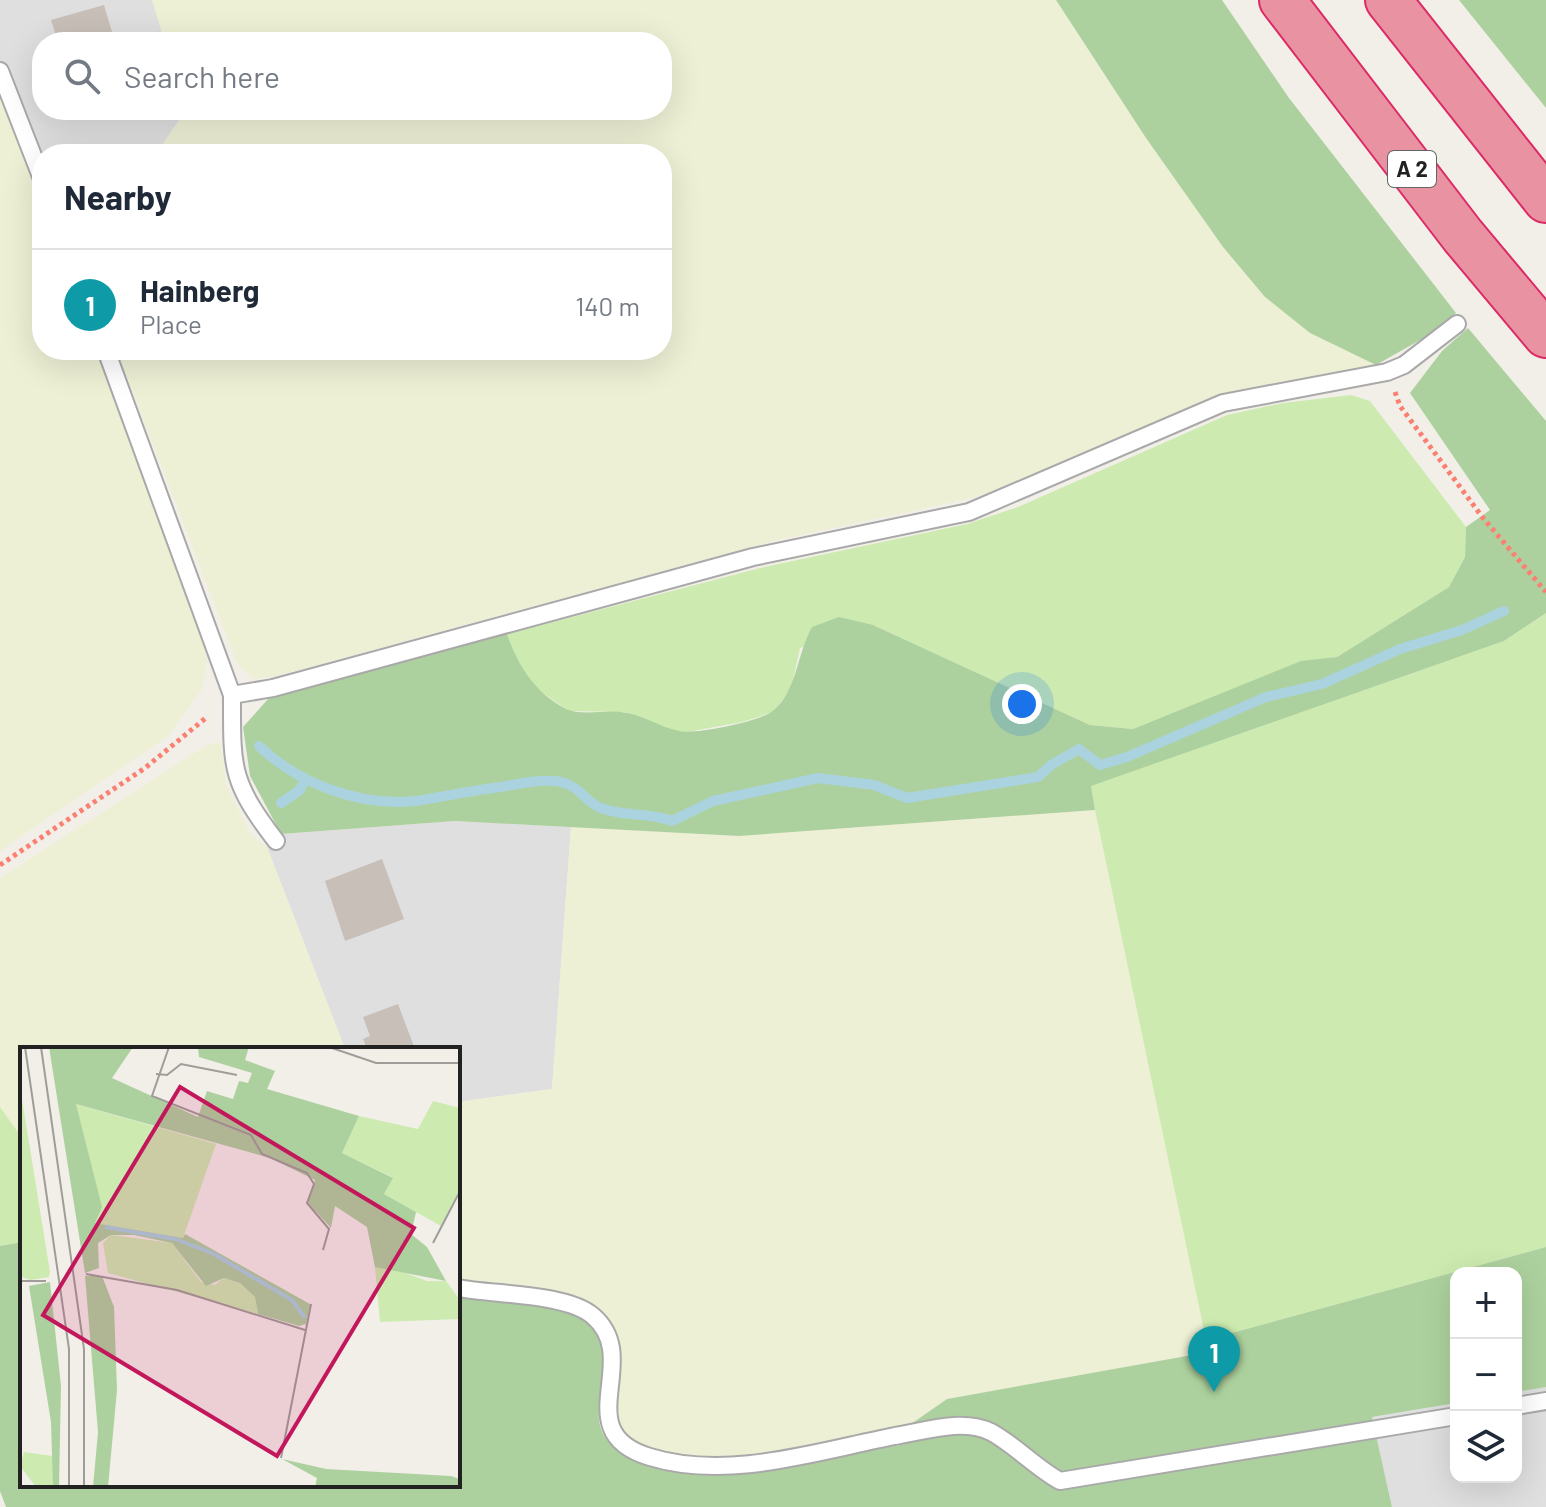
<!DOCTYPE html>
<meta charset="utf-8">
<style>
:root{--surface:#fff;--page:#f6f6f7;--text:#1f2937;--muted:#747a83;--line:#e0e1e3;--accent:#d40000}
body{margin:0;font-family:Barlow,sans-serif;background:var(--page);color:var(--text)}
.controls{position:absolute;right:24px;bottom:24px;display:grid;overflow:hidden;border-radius:16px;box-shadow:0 8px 32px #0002}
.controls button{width:72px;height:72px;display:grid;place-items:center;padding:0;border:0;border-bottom:2px solid var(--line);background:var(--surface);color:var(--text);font:40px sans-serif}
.you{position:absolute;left:1022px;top:704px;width:28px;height:28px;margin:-20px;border:6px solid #fff;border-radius:50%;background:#1a73e8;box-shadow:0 0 0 12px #1a73e833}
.badge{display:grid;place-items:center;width:52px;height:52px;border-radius:50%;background:var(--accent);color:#fff;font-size:26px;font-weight:700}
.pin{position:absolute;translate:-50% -66px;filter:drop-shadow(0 2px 4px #0008)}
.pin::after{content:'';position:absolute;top:42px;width:28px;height:24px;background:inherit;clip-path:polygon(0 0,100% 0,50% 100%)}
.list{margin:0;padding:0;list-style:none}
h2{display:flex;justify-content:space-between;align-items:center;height:104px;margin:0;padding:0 32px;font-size:34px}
h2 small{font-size:26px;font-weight:400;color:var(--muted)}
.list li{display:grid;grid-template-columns:52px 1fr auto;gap:24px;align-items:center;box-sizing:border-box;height:112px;padding:0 32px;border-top:2px solid var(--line)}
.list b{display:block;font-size:30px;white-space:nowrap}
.list p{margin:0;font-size:26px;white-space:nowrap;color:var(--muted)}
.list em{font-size:26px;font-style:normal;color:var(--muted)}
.icon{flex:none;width:44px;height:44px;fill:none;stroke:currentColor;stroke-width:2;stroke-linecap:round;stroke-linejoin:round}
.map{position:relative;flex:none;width:1546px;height:1507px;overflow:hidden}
.search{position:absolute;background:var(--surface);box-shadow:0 8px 32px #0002;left:32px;top:32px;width:640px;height:88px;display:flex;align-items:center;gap:20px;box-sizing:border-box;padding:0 28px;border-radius:32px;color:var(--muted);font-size:30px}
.panel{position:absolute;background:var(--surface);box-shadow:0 8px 32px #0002;left:32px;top:144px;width:640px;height:216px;border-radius:32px}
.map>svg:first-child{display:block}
.residential{fill:#e0dfdf}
.farmland{fill:#eef0d5}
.grass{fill:#cdebb0}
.forest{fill:#add19e}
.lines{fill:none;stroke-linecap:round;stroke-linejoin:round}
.stream{stroke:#aad3df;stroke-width:10}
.building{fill:#c7bfb8}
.service-casing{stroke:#a9a9a9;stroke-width:20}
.motorway-casing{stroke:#dc2a67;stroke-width:48}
.path{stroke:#fa8072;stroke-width:5;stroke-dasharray:4 4;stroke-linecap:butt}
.service{stroke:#fff;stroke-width:16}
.motorway{stroke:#e892a2;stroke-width:44}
.labels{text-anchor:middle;stroke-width:7;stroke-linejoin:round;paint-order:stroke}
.shield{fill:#fff;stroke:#646464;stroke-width:2}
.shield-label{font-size:22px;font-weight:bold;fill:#222}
.inset-river{fill:none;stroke:#aad3df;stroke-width:4}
.inset-road{fill:none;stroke:#9f9d99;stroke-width:2}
.view{fill:#c2185b;fill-opacity:0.15;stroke:#c2185b;stroke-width:4}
.inset-edge{fill:none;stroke:#222;stroke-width:4}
</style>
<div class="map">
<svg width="1546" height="1507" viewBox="0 0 1546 1507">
<rect width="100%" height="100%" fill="#f2efe9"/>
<g class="residential">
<path d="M0,0H152L165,42H42V110H186L156,154H42V201L0,92Z"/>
<path d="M455,821L571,827L552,1089L458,1102V1049H345L267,847L281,834Z"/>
<path d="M1546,1387V1507H1392L1372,1417L1456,1403V1477H1516V1392Z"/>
</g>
<g class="farmland">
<path d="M152,0H1056L1146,138L1223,247L1265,297L1310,333L1376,365L1215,397L986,495L773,541L277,676L252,679L236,661L117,350H662V154H156L186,110H662V42H165Z"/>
<path d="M0,92L42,201V350H98L202,634L207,663L202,689L168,736L0,851Z"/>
<path d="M220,742L227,787L251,834L267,847L345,1049H22V1138L0,1107V878L207,745Z"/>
<path d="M1095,810L1209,1352L947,1399L901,1431L772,1455L711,1459L675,1457L639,1449L627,1441L613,1417L618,1346L458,1281V1102L552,1089L571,827L739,836Z"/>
</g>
<g class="grass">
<path d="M1351,395L1370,401L1466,527L1465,557L1449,587L1337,657L1301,662L1133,729L1090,725L873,625L800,648L791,689L773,712L742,722L682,733L624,712L569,711L537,689L516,660L507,634L760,568L967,524L1018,507L1227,415L1283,403Z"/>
<path d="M1546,613V1247L1206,1340L1090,786L1504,641Z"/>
<path d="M0,1107L22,1138V1242L0,1246Z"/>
</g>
<g class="forest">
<path d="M1056,0H1222L1289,98L1456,313L1429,335L1376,365L1310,333L1265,297L1223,247L1146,138Z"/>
<path d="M1459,0H1546V108Z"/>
<path d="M1468,328L1546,421V613L1504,641L1091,786L1095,810L739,836L455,821L281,834L250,776L243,727L269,698L507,634C518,666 535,693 566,709C581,716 605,710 621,712C641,714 660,727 679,731C695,735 763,721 774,710C797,690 797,654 812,627L839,617L873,625L1090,725L1133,729L1301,661L1337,657L1449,587L1465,557L1466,527L1490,510L1410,393L1442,351Z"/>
<path d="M22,1242V1485H458V1294C497,1304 557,1293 588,1321C619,1348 596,1386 599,1420C609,1507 849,1454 905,1444L901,1431L947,1399L1209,1352L1206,1340L1546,1247V1387L1516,1392V1273H1456V1403L1372,1417L1392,1507H6L0,1491V1246Z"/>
</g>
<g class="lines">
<g class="stream">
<path d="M259,746C299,784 360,807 416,801C444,797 472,790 501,787C519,784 543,778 561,782C580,786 585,802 601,808C624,817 647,812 672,821L713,801L818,778L874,785L907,798L1038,777L1051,765L1079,749L1100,765L1127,757L1266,697L1322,684L1400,649L1462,630L1504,611"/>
<path d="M281,803L300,790L305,779"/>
</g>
</g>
<g class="building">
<path d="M104,5L115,42H58L51,20Z"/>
<path d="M382,859L404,919L345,941L325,881Z"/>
<path d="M398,1004L415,1049H367L363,1039L370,1036L363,1017Z"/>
</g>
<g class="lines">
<defs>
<g id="service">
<path d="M0,71L42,179"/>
<path d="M106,350L232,695C232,768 230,781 276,841"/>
<path d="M232,695L273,688L753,557L969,512L1223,403L1387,372L1404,365L1457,324"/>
<path d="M458,1288C493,1295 567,1293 593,1316C644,1360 566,1432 650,1457C728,1481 818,1451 895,1436C925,1431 962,1418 991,1432C1015,1445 1036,1468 1060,1481L1456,1416"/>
<path d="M1516,1406L1546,1401"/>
</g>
<g id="motorway">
<path d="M1282,0L1463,236L1546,335"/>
<path d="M1388,0L1546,200"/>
</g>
</defs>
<use href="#service" class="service-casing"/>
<use href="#motorway" class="motorway-casing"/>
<g class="path">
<path d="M1395,392L1400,406L1483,518L1546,592"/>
<path d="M0,865L145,768L207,717"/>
</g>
<use href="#service" class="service"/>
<use href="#motorway" class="motorway"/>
</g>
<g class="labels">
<rect class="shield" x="1388" y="151" width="48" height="36" rx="6"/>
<g class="shield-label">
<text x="1412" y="177">A 2</text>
</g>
</g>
<g transform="translate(20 1047)">
<rect width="440" height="440" fill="#f2efe9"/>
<path d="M0,40L30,225L29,230L10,233L0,229ZM413,54L440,61V141L421,179L364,147L372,130L322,106L339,69L398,82ZM56,57L196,97L163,191L75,176ZM91,188L152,196L181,235L195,238L204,231L220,236L235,250L238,267L88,226L83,196ZM366,219L407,234H426L440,253V272L360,275L355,220ZM4,405L33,409V440H16L0,419Z" fill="#cdebb0"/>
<path d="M29,0H113L92,31L178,70L187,44L213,52L219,34L228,36L232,26L179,10L178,0H229L225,13L255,24L247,42L339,69L322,106L373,131L364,147L396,165L391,187L407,200L426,234L355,220L347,180L315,159L311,181L288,156L295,133L250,111L56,57L82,160L75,176L163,191L165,187L290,257L286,277L279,279L238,267L235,250L220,236L204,231L186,239L152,196L114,188H91L78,196L79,221L65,226ZM65,229H82L94,260L97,343L88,440H73L78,385ZM30,235L41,339L39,440H33L31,375L9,239ZM262,412L306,422L431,429L440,432V440H295L297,431Z" fill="#add19e"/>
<path class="inset-river" d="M85,180L155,192L192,206L272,253L285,271"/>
<path class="inset-road" d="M5,0L49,302V440M21,0L64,302V440M149,0L132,49L231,88L242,107L287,126L294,137L287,156L309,182L303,203M309,0L356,16H440M136,27L147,28L161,17L217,28M413,196L440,144M66,227L157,243L285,283M0,234H26M261,411L291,257"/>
<path class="view" d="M160,40L394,181L257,409L23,268Z"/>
<rect width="440" height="440" class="inset-edge"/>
</g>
</svg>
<div class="controls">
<button>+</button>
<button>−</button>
<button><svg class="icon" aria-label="layers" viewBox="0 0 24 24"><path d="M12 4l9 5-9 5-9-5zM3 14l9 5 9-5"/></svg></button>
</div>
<div class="you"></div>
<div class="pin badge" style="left:1214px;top:1392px;background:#0f9aa8">1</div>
<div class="search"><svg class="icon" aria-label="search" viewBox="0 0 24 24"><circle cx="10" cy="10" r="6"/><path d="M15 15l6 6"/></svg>Search here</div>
<section class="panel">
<h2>Nearby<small></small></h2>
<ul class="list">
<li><span class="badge" style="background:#0f9aa8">1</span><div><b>Hainberg</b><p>Place</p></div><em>140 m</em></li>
</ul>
</section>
</div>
